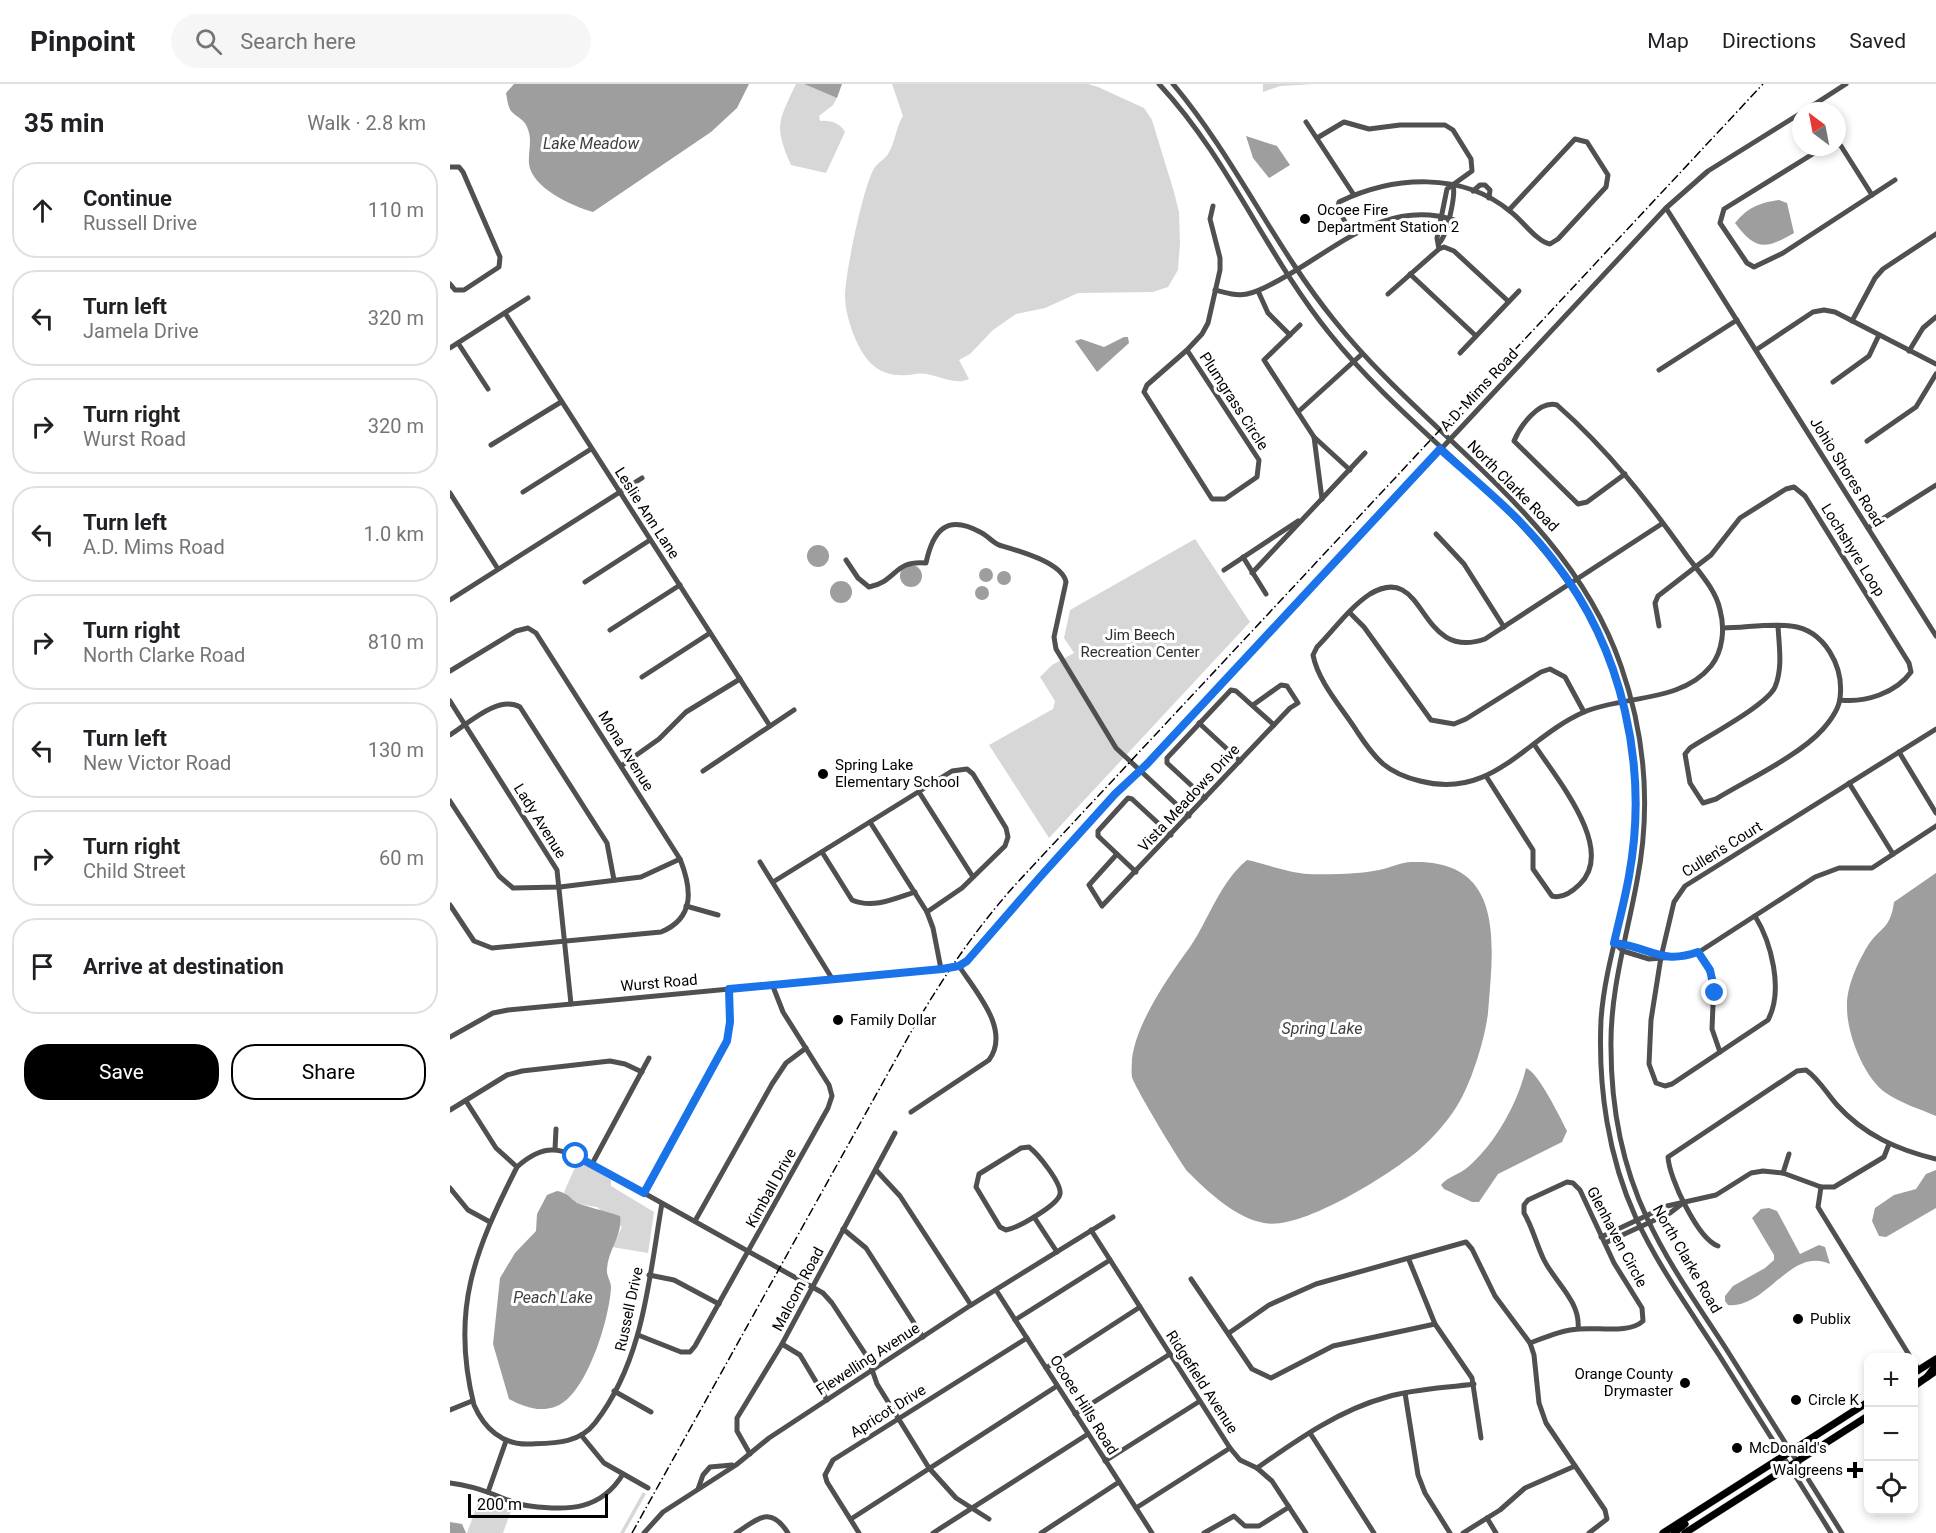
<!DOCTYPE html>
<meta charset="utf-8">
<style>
:root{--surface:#fff;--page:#f6f6f6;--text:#202124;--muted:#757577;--line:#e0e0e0;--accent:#000}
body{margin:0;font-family:Roboto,sans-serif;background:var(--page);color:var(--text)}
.controls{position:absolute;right:18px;bottom:18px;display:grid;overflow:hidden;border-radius:12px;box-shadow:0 3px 9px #0003}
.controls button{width:54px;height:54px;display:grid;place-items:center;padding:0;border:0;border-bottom:2px solid var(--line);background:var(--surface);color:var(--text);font:30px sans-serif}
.compass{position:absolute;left:1342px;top:18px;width:54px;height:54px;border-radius:50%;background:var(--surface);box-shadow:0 3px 9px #0003;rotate:328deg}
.scale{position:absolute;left:18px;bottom:15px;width:140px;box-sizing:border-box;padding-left:6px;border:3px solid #000;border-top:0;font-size:16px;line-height:21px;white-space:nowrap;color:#000;-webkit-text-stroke:4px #fff;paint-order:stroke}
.stop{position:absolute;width:18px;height:18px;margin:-14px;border:4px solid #1a73e8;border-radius:50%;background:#fff}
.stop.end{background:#1a73e8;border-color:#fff;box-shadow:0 2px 6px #0008}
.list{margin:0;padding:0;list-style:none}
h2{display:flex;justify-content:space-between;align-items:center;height:78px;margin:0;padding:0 24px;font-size:26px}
h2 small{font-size:20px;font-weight:400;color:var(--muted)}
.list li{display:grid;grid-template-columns:39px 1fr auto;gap:18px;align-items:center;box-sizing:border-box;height:96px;margin:0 12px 12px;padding:0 12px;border:2px solid var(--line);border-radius:24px}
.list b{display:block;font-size:22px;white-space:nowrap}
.list p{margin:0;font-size:20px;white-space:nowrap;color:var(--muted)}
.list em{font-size:20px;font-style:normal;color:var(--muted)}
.actions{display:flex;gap:12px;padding:18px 24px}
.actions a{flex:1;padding:14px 0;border:2px solid var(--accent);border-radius:24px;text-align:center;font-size:21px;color:var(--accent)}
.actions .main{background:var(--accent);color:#fff}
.icon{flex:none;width:33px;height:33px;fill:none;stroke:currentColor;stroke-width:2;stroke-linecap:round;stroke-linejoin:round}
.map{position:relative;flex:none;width:1486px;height:1449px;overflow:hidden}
header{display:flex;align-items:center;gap:36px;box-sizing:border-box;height:84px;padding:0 30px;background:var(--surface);border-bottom:2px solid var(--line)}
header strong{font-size:28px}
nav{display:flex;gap:33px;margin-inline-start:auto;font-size:21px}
.search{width:420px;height:54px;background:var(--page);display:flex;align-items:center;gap:15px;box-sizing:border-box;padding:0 21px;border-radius:33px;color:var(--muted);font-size:22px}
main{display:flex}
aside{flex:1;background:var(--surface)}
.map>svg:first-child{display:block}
.green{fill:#d7d7d7}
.water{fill:#9e9e9e}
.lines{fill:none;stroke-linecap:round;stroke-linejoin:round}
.major-casing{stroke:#dbdbdb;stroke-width:8}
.minor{stroke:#505050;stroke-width:5}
.major{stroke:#000;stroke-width:7}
.rail{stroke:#000;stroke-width:1.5;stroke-dasharray:9 3 1.5 3;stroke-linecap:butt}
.route{stroke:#1a73e8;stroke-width:8}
.poi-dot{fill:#000;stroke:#fff;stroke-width:2}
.labels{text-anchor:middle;stroke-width:6;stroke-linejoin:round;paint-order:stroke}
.poi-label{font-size:15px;fill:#000;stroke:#fff;text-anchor:start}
.street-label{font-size:15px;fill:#000;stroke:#fff}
.park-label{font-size:15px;fill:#2e2e2e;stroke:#fff}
.water-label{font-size:16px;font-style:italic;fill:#3f3f3f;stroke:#fff}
</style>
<header>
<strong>Pinpoint</strong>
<div class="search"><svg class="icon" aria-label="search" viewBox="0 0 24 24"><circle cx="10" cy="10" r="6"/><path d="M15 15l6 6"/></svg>Search here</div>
<nav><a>Map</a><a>Directions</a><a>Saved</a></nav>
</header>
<main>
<aside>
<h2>35 min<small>Walk · 2.8 km</small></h2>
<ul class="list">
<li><svg class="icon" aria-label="ahead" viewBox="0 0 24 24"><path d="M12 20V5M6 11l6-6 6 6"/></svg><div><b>Continue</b><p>Russell Drive</p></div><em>110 m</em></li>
<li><svg class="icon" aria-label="left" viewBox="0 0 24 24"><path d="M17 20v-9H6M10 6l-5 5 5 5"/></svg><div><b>Turn left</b><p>Jamela Drive</p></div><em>320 m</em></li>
<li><svg class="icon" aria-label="right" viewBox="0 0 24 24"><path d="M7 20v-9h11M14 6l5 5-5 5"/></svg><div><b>Turn right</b><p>Wurst Road</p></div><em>320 m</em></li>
<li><svg class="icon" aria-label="left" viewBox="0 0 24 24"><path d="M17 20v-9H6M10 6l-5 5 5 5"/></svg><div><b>Turn left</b><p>A.D. Mims Road</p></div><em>1.0 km</em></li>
<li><svg class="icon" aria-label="right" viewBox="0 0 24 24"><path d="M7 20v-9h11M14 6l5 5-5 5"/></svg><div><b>Turn right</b><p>North Clarke Road</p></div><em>810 m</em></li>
<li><svg class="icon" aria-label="left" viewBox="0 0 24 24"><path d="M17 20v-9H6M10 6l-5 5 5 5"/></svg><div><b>Turn left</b><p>New Victor Road</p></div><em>130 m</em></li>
<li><svg class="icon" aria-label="right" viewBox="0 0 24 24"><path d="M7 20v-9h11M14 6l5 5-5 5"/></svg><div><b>Turn right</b><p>Child Street</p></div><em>60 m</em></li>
<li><svg class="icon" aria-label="arrive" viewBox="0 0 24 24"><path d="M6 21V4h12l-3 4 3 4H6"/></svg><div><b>Arrive at destination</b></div></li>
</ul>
<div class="actions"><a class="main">Save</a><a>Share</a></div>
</aside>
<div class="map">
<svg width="1486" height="1449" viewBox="0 0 1486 1449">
<rect width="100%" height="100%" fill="#fff"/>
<g class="green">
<path d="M346,0H354L387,14L383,21L369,32L370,37C381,36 390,39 395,48L376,89L341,81C324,42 328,38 346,0Z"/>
<path d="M442,0H638L648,3L694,24L702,36L724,108L729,128L730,159L728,186L718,203L703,208L628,209L595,224L566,230L543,246L520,270L509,276L519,295C501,303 484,287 466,290C442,294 425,289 412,268C403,253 395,229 395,212C395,190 414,98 425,83C429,78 435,75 438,70C445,59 446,43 453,32Z"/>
<path d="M813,0H864L830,2L813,8Z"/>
<path d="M745,455L800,538L599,754L539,661L603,625L605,617L590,593L602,581L624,569L614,554L620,526Z"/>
<path d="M128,1077L161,1096V1102L204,1128L198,1169L162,1163L172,1143L147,1123L128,1120L114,1108Z"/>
<path d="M193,1408L196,1410L174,1449H170Z"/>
<path d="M30,1413L61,1427L53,1449H17Z"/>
</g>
<g class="water">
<path d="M64,0H299L287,24L261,48L143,128C122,122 82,104 79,80C78,66 83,56 77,43C74,35 66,33 61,27C58,23 57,14 56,9Z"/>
<path d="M354,0H392L387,14Z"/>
<path d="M796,52L827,62L840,81L819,94L803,74Z"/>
<path d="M1329,116L1337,119L1344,149C1315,166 1305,166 1285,139C1298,123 1309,119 1329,116Z"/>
<path d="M674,253H678L679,259L647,288L625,257L631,255L654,263Z"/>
<circle cx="368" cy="472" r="11"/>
<circle cx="461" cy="492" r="11"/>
<circle cx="536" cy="491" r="7"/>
<circle cx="554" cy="494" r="7"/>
<circle cx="391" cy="508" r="11"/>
<circle cx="532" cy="509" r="7"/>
<path d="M797,776C817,780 839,789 859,790C878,791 911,790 929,786C940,784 951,778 962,778C1057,775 1043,863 1038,929C1035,955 1021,1000 1007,1022C997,1038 983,1054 969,1066C941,1090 851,1147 814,1139C786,1134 758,1108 738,1088C731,1080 684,1002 682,993C681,988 682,980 682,975C686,939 719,892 740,863C759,835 770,798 797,776Z"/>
<path d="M1486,789V1032C1470,1025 1450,1019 1436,1009C1414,994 1397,950 1397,924C1396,904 1407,880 1417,863C1430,842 1440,847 1444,818Z"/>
<path d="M1076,984C1088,988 1110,1033 1117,1047L1112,1058L1048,1090L1029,1118H1022L994,1105L991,1101C997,1093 1010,1090 1018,1083C1045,1060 1068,1019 1076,984Z"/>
<path d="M1486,1086V1124L1436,1153L1429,1152L1422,1137L1425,1124L1444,1111L1466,1105L1476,1090Z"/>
<path d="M107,1107C118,1109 119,1113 127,1119C131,1121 162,1129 170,1132C173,1151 158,1166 157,1185C156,1191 161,1197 161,1203C160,1233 137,1310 107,1322C90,1329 74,1323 59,1315L43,1260L50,1194L65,1169L86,1147L87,1130L97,1111Z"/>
<path d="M1319,1124L1327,1127L1350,1170L1369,1161L1375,1163L1380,1180C1340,1162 1317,1225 1278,1221L1275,1217V1212L1283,1202L1315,1184L1324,1176V1171L1302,1134L1311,1125Z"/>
<path d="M0,1438L12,1440L16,1449H0Z"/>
</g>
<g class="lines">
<defs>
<g id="major">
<path d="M1464,1289L1486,1275"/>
<path d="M1477,1293L1486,1281"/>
<path d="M1464,1302L1486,1287"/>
<path d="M1213,1449L1418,1318"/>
<path d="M1224,1449L1235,1440"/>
<path d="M1235,1449L1418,1332"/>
</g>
</defs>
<use href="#major" class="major-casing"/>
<g class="minor">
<path d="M709,0C779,75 816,171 880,250C977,371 1124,446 1169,604C1187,666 1191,733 1179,796C1170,842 1154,889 1151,936C1148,1003 1158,1073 1186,1134C1208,1182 1240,1226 1269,1271C1306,1330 1344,1389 1381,1449"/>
<path d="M723,0C785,74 824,162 884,236C978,354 1120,433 1171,582C1195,651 1201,725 1187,797C1177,852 1160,907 1161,963C1161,1022 1172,1081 1197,1134C1219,1182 1252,1227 1280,1271C1317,1330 1355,1390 1392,1449"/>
<path d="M1354,27L1396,0"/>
<path d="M856,38L904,111"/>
<path d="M867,54L894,38L919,45L950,41H995L1003,46L1021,75L1022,87L997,105L987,154L989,165L938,210"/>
<path d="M1387,60L1391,62L1422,111"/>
<path d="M1374,63L1274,125L1270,139L1297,179L1304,183L1333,169L1445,96"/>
<path d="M0,83H9L13,88L50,173L49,183L14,206H5L0,200"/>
<path d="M1023,107L1030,101H1035L1040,106L1039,114"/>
<path d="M1216,124L1486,552"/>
<path d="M901,151L888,123L889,118C943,92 1012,87 1061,128C1072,136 1087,158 1100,160L1108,155L1156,103L1158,91L1137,58L1125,55L1059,126"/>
<path d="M989,159C997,152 1006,111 1003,101"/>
<path d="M989,165L994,163L1004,167L1058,217"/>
<path d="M960,190L1026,252"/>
<path d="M765,206C776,209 786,212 797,210C809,208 820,201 831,195C886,165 936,114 1004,136"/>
<path d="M808,207L818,229L840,251"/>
<path d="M55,229L320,642"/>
<path d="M1402,237L1425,194L1433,185L1486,150"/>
<path d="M850,241L814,276L864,353L900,386"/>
<path d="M8,259L38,305"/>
<path d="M0,264L78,214"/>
<path d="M737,266L809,376L807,393L775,415H762L694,308L697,301L737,266L752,250L758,239L770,186V174L760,135L763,122"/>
<path d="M1306,266L1363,228L1374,226L1385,228L1486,280"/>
<path d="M1459,267L1473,244L1486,233"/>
<path d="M1010,269L1069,207"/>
<path d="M1209,286L1287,236"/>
<path d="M1383,298L1419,272L1429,251"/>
<path d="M848,328L912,270"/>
<path d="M864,353L872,415"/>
<path d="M1417,357L1466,323L1486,290"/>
<path d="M41,361L111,318"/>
<path d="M1175,390L1137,418L1128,420L1064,357C1070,342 1089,316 1107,321C1158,366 1198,417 1237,472C1249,488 1266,506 1270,526C1275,544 1273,567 1261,582C1231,619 1174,611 1134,628C1075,654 1043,716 970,697C937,689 926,676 908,649C893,625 868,598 863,571L867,563C883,547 900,523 920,510C977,476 967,579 1035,555L1213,439"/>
<path d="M73,408L141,365"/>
<path d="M0,409L48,485"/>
<path d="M1418,444L1486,401"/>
<path d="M986,450L1014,480L1054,543"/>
<path d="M793,473L816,510"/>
<path d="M396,476L408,494L419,503C448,497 443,476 476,479C483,446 497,430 530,448C537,451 542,458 549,461C566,466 612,478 616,498L604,553L606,565L666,664L739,732"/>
<path d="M774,486L848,437"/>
<path d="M802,489L915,369"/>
<path d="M135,498L200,456"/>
<path d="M0,516L192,394"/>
<path d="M900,529L914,543L981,636L1004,640L1016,635L1091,588L1100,585L1115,593L1134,628"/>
<path d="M1209,542L1205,519L1208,512L1261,471L1290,434L1336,405L1344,403L1355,412L1459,579L1461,588C1446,609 1415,619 1390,616"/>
<path d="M1273,544C1294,544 1320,539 1341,542C1375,546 1394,583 1390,614C1389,625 1380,637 1373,645C1349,672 1297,696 1266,715L1253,719L1240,699L1235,670L1240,664C1258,652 1317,621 1325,603C1333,584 1329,562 1328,542"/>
<path d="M160,546L230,501"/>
<path d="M0,587L66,547L78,544L86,549L230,775C242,805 245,834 211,848L42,864L24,857L0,821"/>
<path d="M192,593L260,549"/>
<path d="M0,617L107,786L121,920"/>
<path d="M749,639L790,677"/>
<path d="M0,651C19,639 48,611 70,623L157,759L164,796"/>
<path d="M1449,668L1486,729"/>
<path d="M171,682L209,655L236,628L290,595"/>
<path d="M253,687L344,626"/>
<path d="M1036,692L1083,766V785L1102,812C1112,815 1123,807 1130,800C1167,764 1104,692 1084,660"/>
<path d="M1399,699L1443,770"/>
<path d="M469,708L523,793"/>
<path d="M755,714L717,679V674L781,606L786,607L824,641"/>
<path d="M0,717L49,792L63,804L110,803L191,793L230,775"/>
<path d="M420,738L477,828L483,844L491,885"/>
<path d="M372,768L402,816C423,825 444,815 465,808"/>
<path d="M667,770L639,801L652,822L840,624L848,619L837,602L831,601L803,621"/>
<path d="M310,778L383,896"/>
<path d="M686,788L648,752V747L678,714L682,715L721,751"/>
<path d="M323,798L502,687L517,685L523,690L556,744L558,753L555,762L512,804L477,828"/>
<path d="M236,822L268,831"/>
<path d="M1305,832C1321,858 1334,906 1318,936L1222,1000L1215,1002L1206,999L1199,980L1201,936L1211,873L1224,818L1235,802L1486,645"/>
<path d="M1164,859L1173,867L1199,875L1226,873L1249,868L1365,793L1389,784H1422L1486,742"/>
<path d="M1173,860L1210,873"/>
<path d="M1249,868L1264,897L1262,945L1270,968"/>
<path d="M0,953L43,929L58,926L491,885L509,882L517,877L590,793L665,710L697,680L1216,124L1258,87L1351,29"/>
<path d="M16,1017L46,1064L67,1083"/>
<path d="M0,1026L57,991L72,987L160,977L175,980L192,988"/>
<path d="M461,1028L539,976C561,946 526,908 509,882"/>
<path d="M579,1063C587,1069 612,1099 610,1110C608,1121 568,1144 556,1146L550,1143L526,1103L529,1090L571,1064Z"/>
<path d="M105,1065L106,1045"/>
<path d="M142,1080L199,974"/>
<path d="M426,1086L450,1112L521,1221"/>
<path d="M1333,1089L1339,1070"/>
<path d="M1371,1103L1368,1123L1371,1128L1461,1274"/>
<path d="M0,1104L18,1126L40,1138"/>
<path d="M194,1109L277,957L280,938L279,905"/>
<path d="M212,1119C199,1194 194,1276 145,1339C129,1360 103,1359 79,1360C52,1361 34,1344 24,1321C0,1226 25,1166 67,1083C96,1057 111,1065 142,1080L373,1209L382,1219L418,1274L427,1300L479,1384L506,1414L539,1435"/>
<path d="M584,1133L607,1168"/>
<path d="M245,1137L322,1000L336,979L356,964"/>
<path d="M393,1145L416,1164L473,1253"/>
<path d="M641,1146L780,1364L790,1376L807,1384L822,1397L856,1449"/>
<path d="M1151,1153L1217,1122L1266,1111L1301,1089L1313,1087L1333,1089L1371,1103H1384L1434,1073L1439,1060"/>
<path d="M1155,1159L1220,1129L1233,1119"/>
<path d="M1268,1162C1248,1155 1219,1094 1218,1073L1347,987L1356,986C1369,995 1377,1010 1387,1021C1414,1051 1448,1066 1486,1075"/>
<path d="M959,1176L985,1240L1022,1294L1031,1354"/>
<path d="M199,1191L224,1196L269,1220"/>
<path d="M741,1195L802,1285L821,1294L883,1262L985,1240"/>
<path d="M546,1206L702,1449"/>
<path d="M565,1236L660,1176"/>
<path d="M779,1249L819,1221L866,1200L1016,1158L1022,1165L1045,1212L1080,1259L1084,1271L1089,1319L1096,1339L1155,1426L1157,1435L1139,1449"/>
<path d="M188,1251L231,1268H240L245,1262L378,1024L382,1012L379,1001L333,928L322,900"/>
<path d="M1080,1259C1096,1253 1112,1246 1129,1245C1148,1243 1179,1250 1193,1237L1192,1224L1164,1179L1130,1106L1123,1099L1117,1098L1078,1116L1074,1121V1129C1083,1144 1086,1160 1094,1176C1105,1198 1131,1218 1128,1245"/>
<path d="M332,1260L350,1271L377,1316"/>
<path d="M1464,1278L1469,1286"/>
<path d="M596,1284L690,1223"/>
<path d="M164,1307L201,1328"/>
<path d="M955,1309L968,1391L975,1409L1000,1449"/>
<path d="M0,1326L22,1317"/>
<path d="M625,1330L720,1270"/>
<path d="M860,1349L924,1449"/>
<path d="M131,1351L154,1379L198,1404"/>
<path d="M300,1370L287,1347V1334L332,1260L445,1049"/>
<path d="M655,1377L750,1317"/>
<path d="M807,1384C847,1356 889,1326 937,1313C964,1305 995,1304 1024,1300"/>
<path d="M0,1399C14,1401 27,1404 40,1409C53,1414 66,1421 80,1422C119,1427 151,1426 173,1390"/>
<path d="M248,1405L253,1391L260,1383L282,1381"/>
<path d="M38,1408L56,1357"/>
<path d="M686,1424L780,1364"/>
<path d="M1037,1434L1046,1449"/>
<path d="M401,1435L607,1302"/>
<path d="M194,1449L213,1428L286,1381L319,1354L521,1221L663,1133"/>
<path d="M286,1449C308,1435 320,1421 338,1449"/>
<path d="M409,1449L377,1398L375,1391L383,1376L577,1254"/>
<path d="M483,1449L638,1350"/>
<path d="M591,1449L669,1398"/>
<path d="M754,1449L784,1432L795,1442H809L839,1423"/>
<path d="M1013,1449L1050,1426L1075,1404L1125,1382"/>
</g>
<use href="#major" class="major"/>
<path class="rail" d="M182,1449L461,948C492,895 524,847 565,801L1313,0"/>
</g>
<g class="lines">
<path class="route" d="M126,1072L194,1109L277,957L280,938L279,905L492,885L509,882L517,877L590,793L665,710L697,680L990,365C1030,401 1072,434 1104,477C1173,565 1199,683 1179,792C1175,815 1169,837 1164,859C1201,863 1210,881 1248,868L1260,886L1265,909"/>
</g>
<g class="poi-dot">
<circle cx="855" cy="135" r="6"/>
<circle cx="373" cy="690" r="6"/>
<circle cx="388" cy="936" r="6"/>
<circle cx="1348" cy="1235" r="6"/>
<circle cx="1235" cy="1299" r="6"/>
<circle cx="1346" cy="1316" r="6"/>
<circle cx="1287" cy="1364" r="6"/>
<path d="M1402 1377h6v6h6v6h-6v6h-6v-6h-6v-6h6z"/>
</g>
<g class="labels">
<g class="poi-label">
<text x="867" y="131">Ocoee Fire<tspan x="867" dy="17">Department Station 2</tspan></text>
<text x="385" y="686">Spring Lake<tspan x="385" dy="17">Elementary School</tspan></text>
<text x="400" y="941">Family Dollar</text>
<text x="1360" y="1240">Publix</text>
<text x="1223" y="1295" text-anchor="end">Orange County<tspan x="1223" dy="17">Drymaster</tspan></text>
<text x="1358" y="1321">Circle K</text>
<text x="1299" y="1369">McDonald's</text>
<text x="1393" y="1391" text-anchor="end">Walgreens</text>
</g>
<g class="street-label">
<text transform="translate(1029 306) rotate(-47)" y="5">A.D. Mims Road</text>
<text transform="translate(784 317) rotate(57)" y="5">Plumgrass Circle</text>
<text transform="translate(1397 388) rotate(58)" y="5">Johio Shores Road</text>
<text transform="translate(1063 402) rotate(45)" y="5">North Clarke Road</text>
<text transform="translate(197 429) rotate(57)" y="5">Leslie Ann Lane</text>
<text transform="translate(1403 466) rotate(58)" y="5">Lochshyre Loop</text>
<text transform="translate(176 667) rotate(58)" y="5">Mona Avenue</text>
<text transform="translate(739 714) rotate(-47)" y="5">Vista Meadows Drive</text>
<text transform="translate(90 737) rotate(58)" y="5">Lady Avenue</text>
<text transform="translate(1272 765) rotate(-32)" y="5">Cullen's Court</text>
<text transform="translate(209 899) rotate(-5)" y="5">Wurst Road</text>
<text transform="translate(321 1104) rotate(-61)" y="5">Kimball Drive</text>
<text transform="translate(1167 1153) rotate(62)" y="5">Glenhaven Circle</text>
<text transform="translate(1237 1175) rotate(60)" y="5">North Clarke Road</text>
<text transform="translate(348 1205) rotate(-62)" y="5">Malcom Road</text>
<text transform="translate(179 1225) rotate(-78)" y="5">Russell Drive</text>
<text transform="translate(418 1275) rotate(-33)" y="5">Flewelling Avenue</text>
<text transform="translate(752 1298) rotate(57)" y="5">Ridgefield Avenue</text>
<text transform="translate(634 1321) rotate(58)" y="5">Ocoee Hills Road</text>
<text transform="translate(438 1327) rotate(-32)" y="5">Apricot Drive</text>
</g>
<g class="park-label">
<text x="690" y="556">Jim Beech<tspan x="690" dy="17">Recreation Center</tspan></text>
</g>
<g class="water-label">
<text x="141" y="65">Lake Meadow</text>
<text x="872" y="950">Spring Lake</text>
<text x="103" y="1219">Peach Lake</text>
</g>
</g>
</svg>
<div class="controls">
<button>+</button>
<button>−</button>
<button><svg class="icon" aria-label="locate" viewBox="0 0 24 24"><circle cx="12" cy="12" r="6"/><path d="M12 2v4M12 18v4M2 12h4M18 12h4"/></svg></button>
</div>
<svg class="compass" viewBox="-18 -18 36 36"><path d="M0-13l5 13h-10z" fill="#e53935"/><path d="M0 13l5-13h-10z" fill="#757577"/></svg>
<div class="scale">200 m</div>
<div class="stop" style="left:126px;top:1072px"></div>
<div class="stop end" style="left:1265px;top:909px"></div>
</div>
</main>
